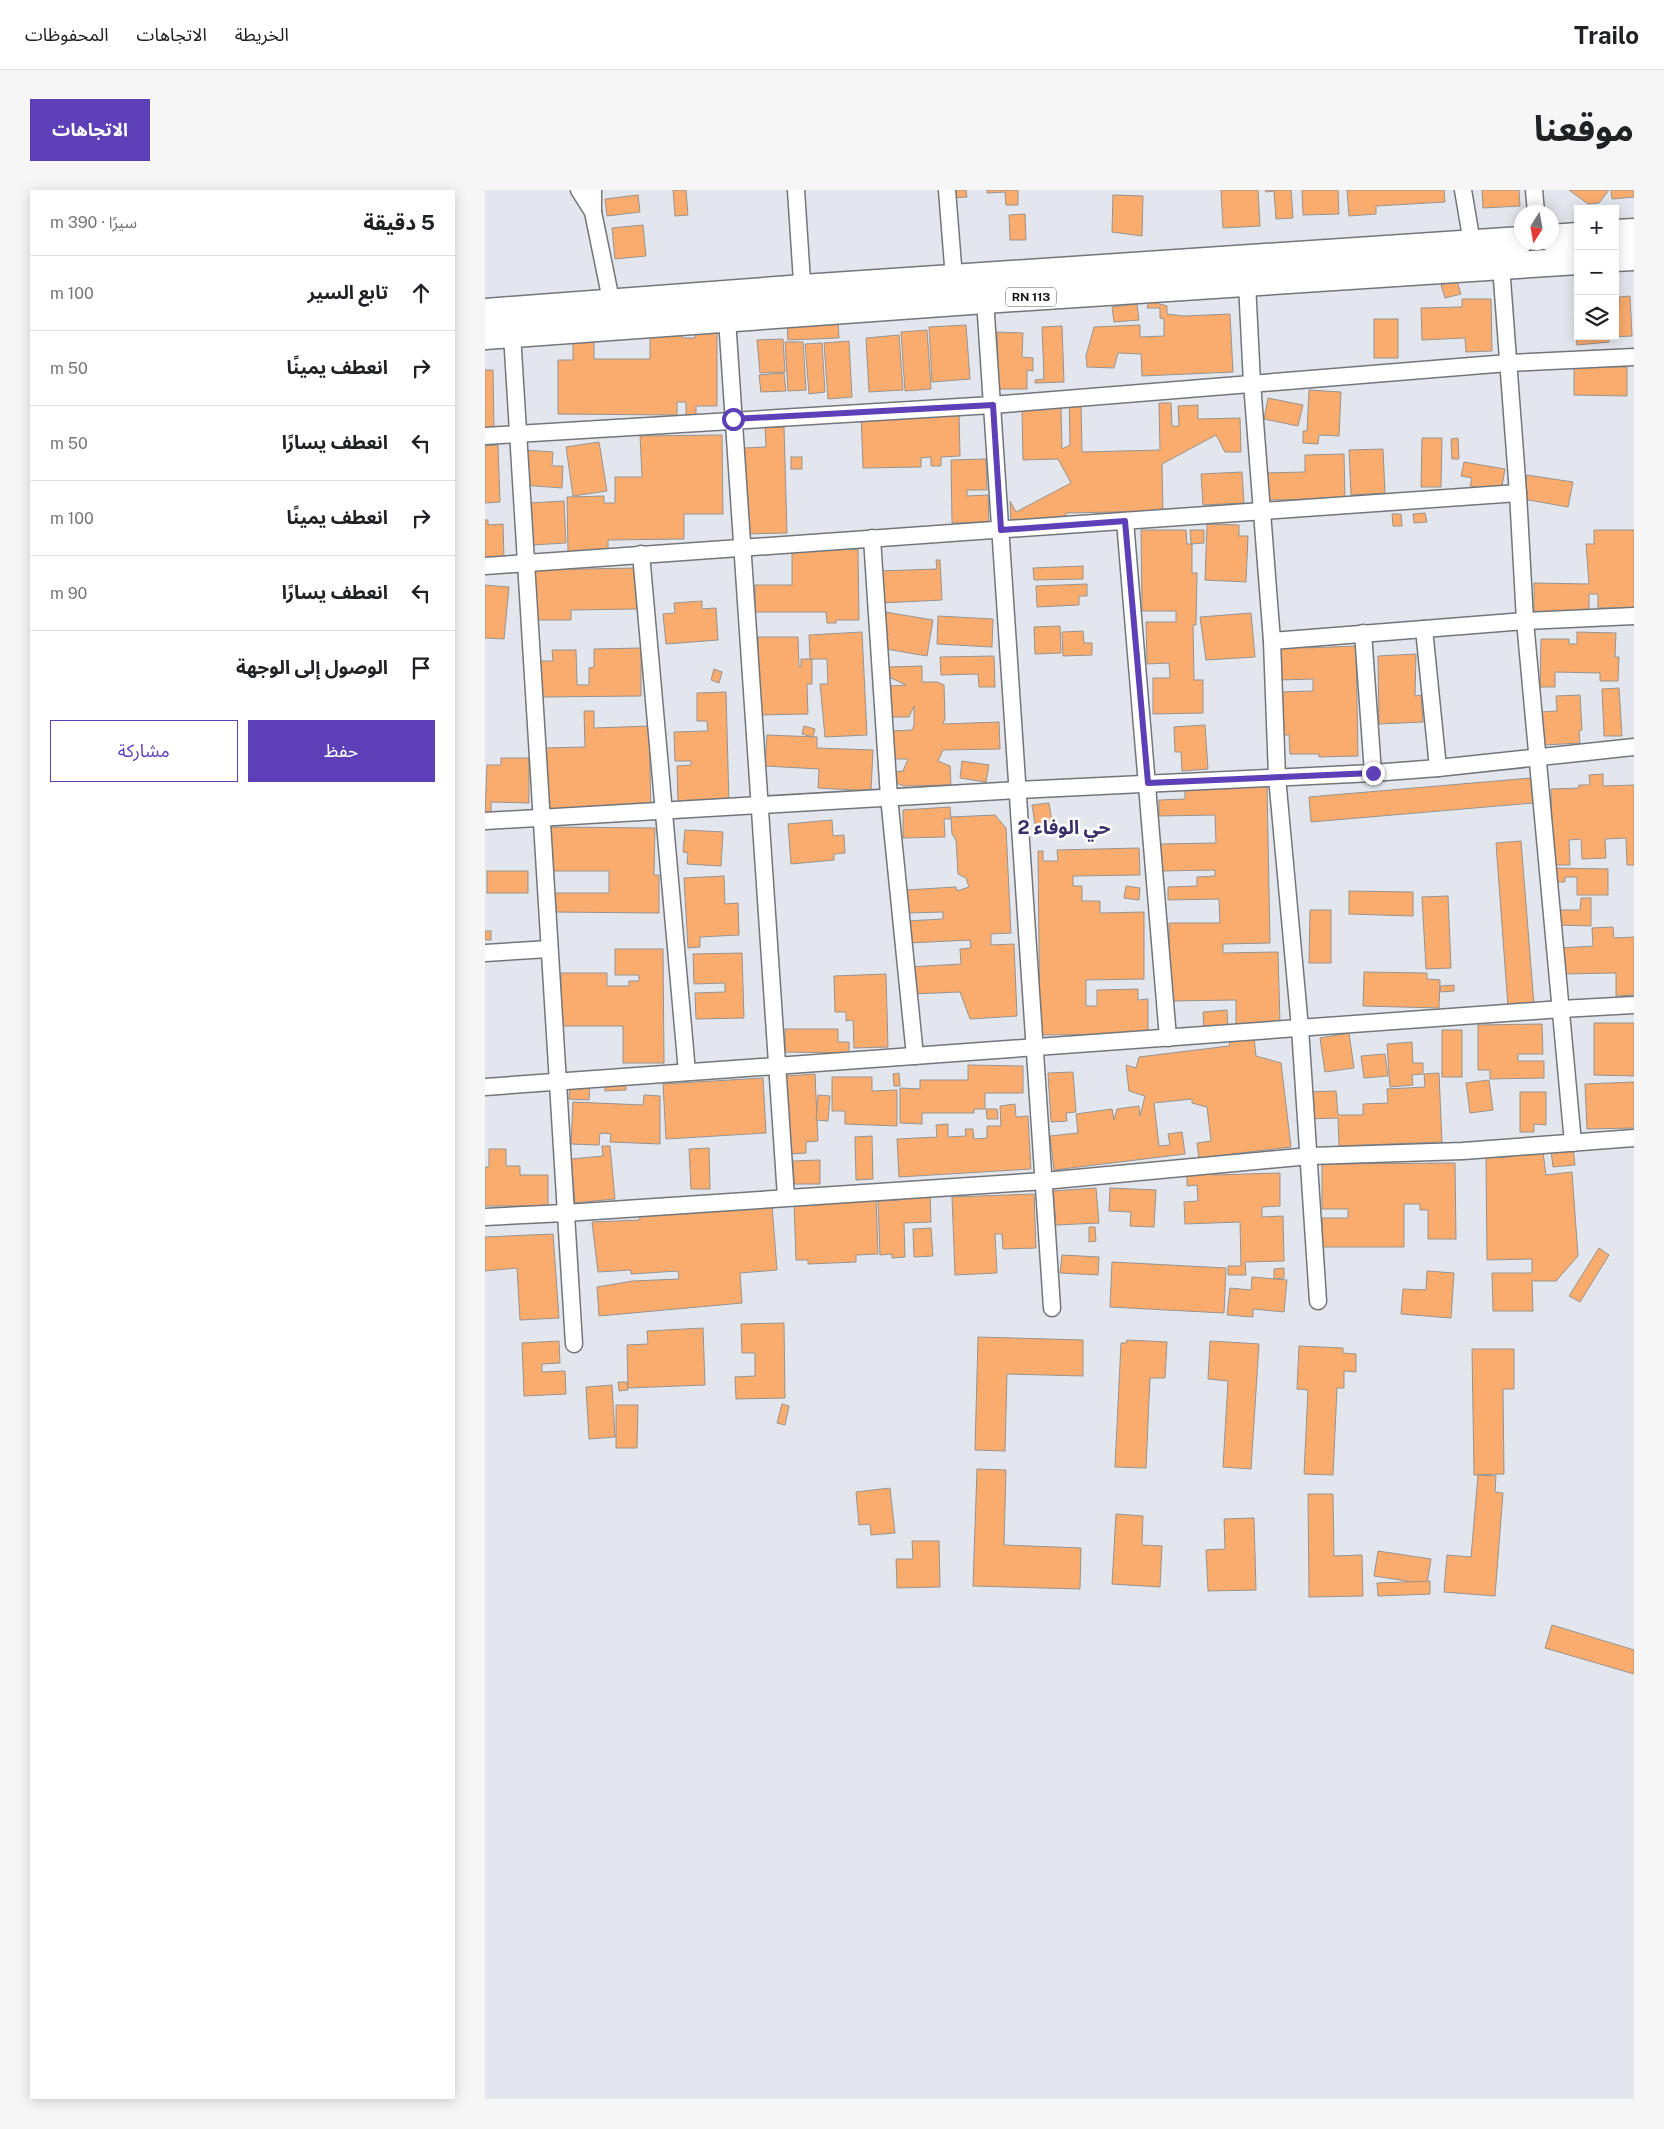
<!DOCTYPE html>
<html lang="ar">
<meta charset="utf-8">
<style>
:root{--surface:#fff;--page:#f6f6f6;--text:#202124;--muted:#757577;--line:#e0e0e0;--accent:#5d3fb7}
body{margin:0;font-family:"Public Sans","Noto Sans Arabic",sans-serif;background:var(--page);color:var(--text);direction:rtl}
.controls{position:absolute;right:15px;top:15px;display:grid;overflow:hidden;border-radius:0px;box-shadow:0 2px 12px #0003}
.controls button{width:45px;height:45px;display:grid;place-items:center;padding:0;border:0;border-bottom:1px solid var(--line);background:var(--surface);color:var(--text);font:25px sans-serif}
.compass{position:absolute;left:1029px;top:15px;width:45px;height:45px;border-radius:50%;background:var(--surface);box-shadow:0 2px 12px #0003;rotate:191deg}
.stop{position:absolute;width:15px;height:15px;margin:-11px;border:4px solid #5d3fb7;border-radius:50%;background:#fff}
.stop.end{background:#5d3fb7;border-color:#fff;box-shadow:0 1px 5px #0008}
.list{margin:0;padding:0;list-style:none}
h2{display:flex;justify-content:space-between;align-items:center;height:65px;margin:0;padding:0 20px;font-size:21px}
h2 small{font-size:16px;font-weight:400;color:var(--muted)}
.list li{display:grid;grid-template-columns:32px 1fr auto;gap:15px;align-items:center;box-sizing:border-box;height:75px;padding:0 20px;border-top:1px solid var(--line)}
.list b{display:block;font-size:19px;white-space:nowrap}
.list em{font-size:16px;font-style:normal;color:var(--muted)}
.actions{display:flex;gap:10px;padding:15px 20px}
.actions a{flex:1;padding:11px 0;border:1px solid var(--accent);border-radius:0px;text-align:center;font-size:18px;color:var(--accent)}
.actions .main{background:var(--accent);color:#fff}
.icon{flex:none;width:28px;height:28px;fill:none;stroke:currentColor;stroke-width:2;stroke-linecap:round;stroke-linejoin:round}
.map{position:relative;flex:none;width:1149px;height:1909px;overflow:hidden;direction:ltr;border-radius:0px}
header{display:flex;align-items:center;gap:30px;box-sizing:border-box;height:70px;padding:0 25px;background:var(--surface);border-bottom:1px solid var(--line)}
header strong{font-size:24px}
nav{display:flex;gap:28px;margin-inline-start:auto;font-size:18px}
.intro{display:flex;align-items:center;justify-content:space-between;box-sizing:border-box;height:120px;padding:0 30px}
h1{margin:0;font-size:35px}
.button{padding:12px 22px;border-radius:0px;background:var(--accent);color:#fff;font-size:18px;font-weight:700}
main{display:flex;gap:30px;padding:0 30px}
aside{flex:1;background:var(--surface);border-radius:0px;box-shadow:0 2px 12px #0003}
.map>svg:first-child{display:block}
.building{fill:#faab6e;stroke:#99938e}
.lines{fill:none;stroke-linecap:round;stroke-linejoin:round}
.minor-casing{stroke:#72767b;stroke-width:19}
.primary-casing{stroke:#72767b;stroke-width:29}
.minor{stroke:#fff;stroke-width:16}
.primary{stroke:#fff;stroke-width:26}
.route{stroke:#5d3fb7;stroke-width:6}
.labels{text-anchor:middle;stroke-width:5;stroke-linejoin:round;paint-order:stroke}
.shield{fill:#fff;stroke:#5a5b5d;stroke-width:1}
.shield-label{font-size:12px;font-weight:bold;fill:#141518}
.district-label{font-size:19px;font-weight:bold;fill:#3a2f6a;stroke:#fff}
</style>
<header>
<strong>Trailo</strong>
<nav><a>الخريطة</a><a>الاتجاهات</a><a>المحفوظات</a></nav>
</header>
<div class="intro"><h1>موقعنا</h1><a class="button">الاتجاهات</a></div>
<main>
<div class="map">
<svg width="1149" height="1909" viewBox="0 0 1149 1909">
<rect width="100%" height="100%" fill="#e3e7ed"/>
<g class="building">
<path d="M188,0H201L203,25L190,26Z"/>
<path d="M466,0H481L482,7L466,8Z"/>
<path d="M502,0H533V15H521L520,2L502,3Z"/>
<path d="M736,0H773L775,36L738,38Z"/>
<path d="M780,0H806L808,28L791,29L789,1L781,2Z"/>
<path d="M817,0H853L854,24L818,25Z"/>
<path d="M862,0H959L960,12L891,16V24L864,26Z"/>
<path d="M997,0H1034L1035,16L998,18Z"/>
<path d="M1084,0H1124L1114,13L1103,14Z"/>
<path d="M1126,0H1149V7L1127,9Z"/>
<path d="M153,5L155,22L122,26L120,9Z"/>
<path d="M628,5L658,6L657,46L627,42Z"/>
<path d="M540,24L541,50H525L524,25Z"/>
<path d="M158,35L161,66L130,69L127,38Z"/>
<path d="M972,91L976,104L960,108L956,95Z"/>
<path d="M1145,106L1147,146L1128,147L1130,146V119H1134V107Z"/>
<path d="M977,109H1006L1007,161L981,162L980,148L937,150L936,118L977,117Z"/>
<path d="M664,111L682,116V124L699,126L745,124L748,182L657,186L656,164L633,163L629,178L602,177L601,166L609,137L655,135V147L679,146V129L675,128V118H662Z"/>
<path d="M652,114L654,130L629,132L627,117Z"/>
<path d="M1093,128V146H1123L1124,152L1092,155L1089,129Z"/>
<path d="M353,129L354,148L303,150L302,132Z"/>
<rect x="889" y="129" width="24" height="39"/>
<path d="M481,135L485,189L447,192L444,137Z"/>
<path d="M577,136L579,192L550,193V190L559,189L557,137Z"/>
<path d="M442,140L446,199L420,201L416,142Z"/>
<path d="M512,142L538,143L537,167L548,168V181L542,180V199H513Z"/>
<path d="M211,143H232V216H211V225L201,226V212H192V225L73,224V170H88V151L109,152V169H165V145H197V148H210Z"/>
<path d="M414,145L418,200L384,202L381,148Z"/>
<path d="M298,149L300,182L275,183L272,150Z"/>
<path d="M364,151L367,207L343,209L339,153Z"/>
<path d="M300,152H318L321,200L303,201Z"/>
<path d="M337,153L340,202L324,204L320,154Z"/>
<path d="M1089,177H1142V206L1089,205Z"/>
<path d="M0,180H8L9,239H0Z"/>
<path d="M299,183L301,201L276,202L274,185Z"/>
<path d="M824,200L856,202L854,246L834,245L833,254L818,253V241H822Z"/>
<path d="M584,201L596,215L597,262L675,260L674,213H686L687,236H694L693,216L713,215V229L755,228L756,262H740L731,245L677,274L678,321L581,323V328L526,330L525,311L531,322L586,293L573,269L538,270L537,220L576,218L577,259L585,255Z"/>
<path d="M783,208L818,215L813,236L779,229Z"/>
<path d="M474,221L475,266L456,267V276H446V267L436,268V277L378,278L376,223Z"/>
<path d="M280,237H299L302,343L260,344L259,258L281,257Z"/>
<path d="M237,245L238,324H199V349L123,350V361L83,362L82,307L119,306V313H130V287H157L155,246Z"/>
<path d="M937,248H957L956,297H936Z"/>
<path d="M973,248L974,269H967L966,249Z"/>
<path d="M114,252L122,301L88,306L81,257Z"/>
<path d="M13,255L15,312L0,313V256Z"/>
<path d="M898,259L900,303L866,305L864,260Z"/>
<path d="M40,260L68,262L67,276H78L77,298L37,295Z"/>
<path d="M859,264L860,309L780,310V283L820,282V265Z"/>
<rect x="306" y="267" width="11" height="12"/>
<path d="M501,269L502,300H482V306L503,305L504,332L467,333L466,270Z"/>
<path d="M979,272L1020,279L1016,302L985,296L987,288L976,286Z"/>
<path d="M757,282L759,313L718,315L716,284Z"/>
<path d="M1042,285L1088,292L1083,317L1038,309Z"/>
<path d="M79,311L81,353L46,355L44,313Z"/>
<path d="M940,323L942,332L929,333L928,324Z"/>
<path d="M907,324H916L917,336H908Z"/>
<path d="M0,330H3V335L18,334L19,369H0Z"/>
<path d="M722,334L754,335V346H763L761,392L720,390Z"/>
<path d="M656,340H701L702,354H707V383H712L711,435H708L709,490H718V523L668,524V488H685L684,473L662,474L661,432H691V421H657Z"/>
<path d="M705,340H719V353L706,354Z"/>
<path d="M1109,340H1149V418H1113V404H1104V422H1049V393L1104,394L1101,354H1109Z"/>
<path d="M307,351L342,360L373,359L374,430H351V433H342L341,422H270V395H307Z"/>
<path d="M451,370H455L457,410L396,413L394,381L452,379Z"/>
<path d="M598,376V389L549,390L548,378Z"/>
<path d="M151,378L152,419L86,420V430H48L47,380Z"/>
<path d="M602,394V406H594V415L552,417L551,396Z"/>
<path d="M0,395L24,397L19,449L0,448Z"/>
<path d="M217,411V419L231,418L233,450L181,454L178,424L190,423L189,413Z"/>
<path d="M400,422L448,430L442,466L401,459L403,444L396,443Z"/>
<path d="M766,423L770,467L721,470L715,427Z"/>
<path d="M453,426L508,429L507,457L452,454Z"/>
<path d="M575,436L576,463L550,464L549,437Z"/>
<path d="M598,441L599,453H607V465L578,466L577,442Z"/>
<path d="M377,442L382,545L340,547L335,494H343L342,469H325L324,445Z"/>
<path d="M1092,442L1131,443L1130,467H1134L1133,491H1115V483L1070,482V497H1055L1056,449H1084V454H1092Z"/>
<path d="M273,447H313L314,477H316V469H327V494H322L323,524L274,525Z"/>
<path d="M820,452V458L871,456L873,566L834,567V564H805L804,545H797L795,502L828,501V489L795,490L794,453Z"/>
<path d="M156,458V506L54,507V471H68L67,460H91L92,495H104V478L109,477V459Z"/>
<path d="M931,464L930,506L936,505L938,532L894,534L893,466Z"/>
<path d="M509,466L510,497H494L493,484L456,485L455,467Z"/>
<path d="M437,476V492H452L459,495L460,528L458,534L514,532L515,559L458,560L453,571L465,576L466,595L419,596L411,593V582L418,581L423,569H407L406,541L427,540L429,535V516L424,527H406L405,496L421,495L404,487V477Z"/>
<path d="M229,479L237,482L234,493L226,490Z"/>
<path d="M1134,498L1137,546H1119L1117,499Z"/>
<path d="M241,502L244,613L193,614L192,576L206,575V571H190L189,542L223,541L222,531H212V503Z"/>
<path d="M1095,505L1097,540L1094,541L1095,553L1059,555L1057,522L1072,521L1071,506Z"/>
<path d="M99,521H109V538L164,536L166,619L61,622L59,558L100,557Z"/>
<path d="M720,535L723,579L697,581L696,562H690L689,537Z"/>
<path d="M319,536L330,539L328,547L317,544Z"/>
<path d="M282,545L332,547V558L388,560L386,601L333,598L334,579L280,576Z"/>
<path d="M16,568H44V613L6,612V626H0L2,575H16Z"/>
<path d="M477,571L504,575L501,592L475,588Z"/>
<path d="M1118,584V596L1149,595V675H1142L1141,648L1120,649L1121,668L1097,669L1096,649L1084,650L1085,675H1068L1066,599L1094,598V595H1105L1104,585Z"/>
<path d="M1046,588L1048,613L826,632L824,607Z"/>
<path d="M782,595L785,753L738,754V763L793,762L795,833L751,834V810L685,811L684,733H735L734,709L683,710V697L712,696V687L730,686V680L677,681L676,654L731,653L730,625L674,626V610L700,609V596Z"/>
<path d="M564,613L567,632L550,634L547,615Z"/>
<path d="M465,617L466,629H459L460,647L418,648V620Z"/>
<path d="M510,625L521,638L526,743L506,744V755L529,754L532,826L485,829L475,802L426,804L424,777L476,774L475,759L486,758L485,750L423,753L422,731L458,729V722L421,723L420,700L471,697L472,701L484,697L481,688L473,684L471,650L467,644L466,627Z"/>
<path d="M347,630L348,646L359,645L360,663L349,664V670L306,674L303,634Z"/>
<path d="M63,637L170,638L169,685H174V723L67,722V703H124V681H62Z"/>
<path d="M200,640L238,642L236,676L202,674L203,663L198,662Z"/>
<path d="M1036,651L1049,815L1023,817L1011,653Z"/>
<path d="M654,658L655,685L588,686V696H597V711H615V723L659,722V789L601,790V816H612V800L653,799V810L663,809V844L555,845L553,661H558V671H573L572,660Z"/>
<path d="M1070,678L1123,679V705H1092V687H1080V692H1069Z"/>
<rect x="2" y="681" width="41" height="22"/>
<path d="M239,686L240,714L253,713L254,745L215,747V757L203,758L199,688Z"/>
<path d="M641,696L655,698L654,710L639,708Z"/>
<path d="M864,701L928,702V726L864,724Z"/>
<path d="M963,706L966,778L941,779L937,707Z"/>
<path d="M1096,708H1106V736L1071,735V720H1095Z"/>
<path d="M825,720H846V773H824Z"/>
<path d="M1128,737L1129,748L1149,747V805L1131,806V783L1077,784L1076,758L1108,756L1107,738Z"/>
<rect x="0" y="741" width="6" height="9"/>
<path d="M130,759H178L179,873H138V836H76V783H122V796H144V791H154V785H130Z"/>
<path d="M257,763L259,828L211,829L210,803L240,802V793L209,794L208,764Z"/>
<path d="M879,782L942,783V789L955,790L954,818L878,816Z"/>
<path d="M401,784L403,857L369,858L368,830L361,831V822H350L349,786Z"/>
<path d="M969,795V801L956,802L955,796Z"/>
<path d="M742,820L743,839L719,840L718,822Z"/>
<path d="M1109,833H1149V886L1109,885Z"/>
<path d="M1057,834L1058,864H1033V871H1059V888L1005,889V880H993V835Z"/>
<path d="M300,839H353V852H364V863L300,862Z"/>
<rect x="957" y="840" width="20" height="47"/>
<path d="M864,843L869,878L840,882L835,848Z"/>
<path d="M769,847L771,866L796,873L806,957L714,968L712,953L726,951L722,917L707,913V909L669,913L674,956L685,955L683,944L697,942L700,964L569,980L565,946L593,943L591,924L627,919L629,930L632,919L654,916L655,926L660,906L644,901L641,875L651,878L654,867L744,856L746,849Z"/>
<path d="M927,852L928,873H938V884L927,885L928,895L905,897L902,854Z"/>
<path d="M900,864L903,886L879,888L876,866Z"/>
<path d="M483,875L538,876V903H500V919H489V923H437V934L415,933V898L435,899V890H483Z"/>
<path d="M588,882L591,922L581,923L582,931L566,932L563,883Z"/>
<path d="M414,883L415,896H409L408,884Z"/>
<path d="M954,883L957,952L854,956L853,928L823,929L822,902L851,901L853,925H878V914L903,913L902,899L940,897L939,884Z"/>
<path d="M330,884L333,951L321,952V963L305,964L301,886Z"/>
<path d="M347,887H387V901L412,900V936L360,934V921H347Z"/>
<path d="M278,888L281,943L181,949L178,894Z"/>
<path d="M1004,890L1008,920L985,923L981,893Z"/>
<path d="M98,891L105,892L104,910L84,909L85,898L97,899Z"/>
<path d="M1149,892V938L1102,939L1100,894Z"/>
<path d="M141,893V900L120,901V894Z"/>
<path d="M1035,902H1061V935L1049,934V942H1035Z"/>
<path d="M159,905L175,906V954L125,952L126,944L115,943L114,955L86,954L88,912L158,915Z"/>
<path d="M333,905L345,906L343,931L331,930Z"/>
<path d="M530,914L531,927L543,926L546,979L414,987L412,949L452,947L451,935L463,934V947L481,946L480,939H488L489,949L502,948V936H516L515,916Z"/>
<path d="M501,919H512L513,929H502Z"/>
<path d="M387,946L388,989L371,990L370,947Z"/>
<path d="M117,956H125L130,1009L90,1013L86,969L118,966Z"/>
<path d="M1088,957L1090,975L1068,977L1066,960Z"/>
<path d="M224,958L225,999H206L204,959Z"/>
<path d="M4,959H21V976H35V985H63V1016H0V977H4Z"/>
<path d="M1026,961L1058,962L1061,985L1087,982L1093,1066L1071,1091H1047L1048,1121H1008L1007,1083H1047V1069L1002,1070L1001,967H1026Z"/>
<path d="M335,970V994H309L308,971Z"/>
<path d="M970,973L971,1049H943V1020H935V1014H919V1057H837V1028H863V1019H837V974Z"/>
<path d="M728,983V985L795,983V1016L777,1017V1027L798,1026L799,1071L760,1072L761,1085H743V1076H756L755,1032L700,1034L699,1012L713,1011L712,995L702,996V984Z"/>
<path d="M611,998L614,1033L571,1035L568,1001Z"/>
<path d="M625,998L671,1000L669,1037L645,1036L646,1022L624,1021Z"/>
<path d="M445,1004L446,1032L419,1033L420,1067L407,1068V1064L395,1065L393,1011L415,1010V1005Z"/>
<path d="M549,1004L551,1058L518,1059L517,1044H510L512,1083L470,1085L467,1007Z"/>
<path d="M391,1008L393,1064L371,1065V1072L323,1074V1070H311L309,1012Z"/>
<path d="M287,1015L292,1080L255,1083L257,1113L114,1126L112,1097L148,1091L194,1089L193,1081L146,1084V1080L113,1082L107,1032L155,1030L154,1024Z"/>
<path d="M604,1037H610L611,1051L604,1052Z"/>
<path d="M446,1038L448,1066L429,1067L428,1039Z"/>
<path d="M68,1044L74,1128L35,1130L32,1078L0,1081V1047Z"/>
<path d="M1114,1058L1124,1065L1095,1112L1084,1106Z"/>
<path d="M577,1065L614,1067L613,1085L575,1083Z"/>
<path d="M627,1072L741,1078L739,1123L625,1117Z"/>
<path d="M799,1078V1088L789,1089V1079Z"/>
<path d="M942,1081L969,1083L966,1128L916,1124L918,1099L941,1100Z"/>
<path d="M767,1087L802,1090L799,1122L768,1119V1127L742,1125L745,1098L766,1100Z"/>
<path d="M299,1133L300,1208L251,1209L250,1187L270,1186V1163H257L256,1134Z"/>
<path d="M218,1138L220,1195L143,1198L142,1155L163,1154L162,1141Z"/>
<path d="M493,1147L598,1150V1186L522,1184L520,1261L490,1260Z"/>
<path d="M642,1150L682,1152L680,1188H665L661,1278L630,1277L636,1153H641Z"/>
<path d="M74,1151L75,1173L57,1174V1182L80,1181L81,1204L39,1206L37,1153Z"/>
<path d="M725,1151L774,1154L766,1279L738,1277L743,1191L723,1189Z"/>
<path d="M814,1156L858,1158V1163L871,1164V1182L859,1181V1198H852L848,1285L819,1284L823,1200L812,1199Z"/>
<path d="M987,1159H1029V1199H1018L1019,1284L989,1285Z"/>
<path d="M133,1192H142L143,1200L134,1201Z"/>
<path d="M127,1195L130,1247L104,1249L101,1197Z"/>
<path d="M297,1214L304,1216L300,1235L292,1233Z"/>
<path d="M131,1215H153L152,1258H131Z"/>
<path d="M492,1279L521,1280L519,1355L596,1358L595,1399L488,1396Z"/>
<path d="M993,1285L1011,1286L1010,1302L1018,1303L1010,1406L959,1402L962,1365L986,1367Z"/>
<path d="M405,1298L410,1343L386,1345L385,1334L374,1335L371,1302Z"/>
<path d="M823,1304H848L849,1366L877,1365L878,1406L824,1407Z"/>
<path d="M631,1324L658,1326L657,1355L677,1356L675,1397L627,1394Z"/>
<path d="M769,1328L771,1400L723,1401L721,1360L740,1359L739,1329Z"/>
<path d="M427,1351H454L455,1397L412,1398L411,1369H428Z"/>
<path d="M893,1361L946,1369L942,1394L889,1386Z"/>
<path d="M945,1391V1404L893,1406L892,1393Z"/>
<path d="M1067,1435L1149,1460V1484L1060,1458Z"/>
</g>
<g class="lines">
<defs>
<g id="minor">
<path d="M94,0L108,22V0"/>
<path d="M311,0L318,107"/>
<path d="M462,0L469,88"/>
<path d="M978,0L987,53"/>
<path d="M1049,0L1051,22"/>
<path d="M108,22L128,120"/>
<path d="M1016,76L1033,303L1040,431L1088,953"/>
<path d="M762,93L767,193L787,451L792,587L815,838L833,1111"/>
<path d="M500,110L567,1118"/>
<path d="M242,129L301,1007"/>
<path d="M27,144L89,1154"/>
<path d="M0,246L507,215L1023,173L1149,167"/>
<path d="M640,331L683,848"/>
<path d="M387,348L404,607L430,866"/>
<path d="M156,364L202,882"/>
<path d="M0,376L1033,303"/>
<path d="M939,439L953,578"/>
<path d="M878,443L888,583"/>
<path d="M787,451L1040,431L1149,426"/>
<path d="M0,631L533,600L888,583L953,578L1149,557"/>
<path d="M0,763L64,759"/>
<path d="M0,897L1076,819L1149,815"/>
<path d="M0,1027L80,1023L559,991L825,966L978,961L1149,948"/>
</g>
<g id="primary">
<path d="M1130,43L1149,42"/>
<path d="M1066,48L1093,46"/>
<path d="M1130,68L1149,67"/>
<path d="M0,122L318,98L1036,50"/>
<path d="M0,146L500,110L1093,71"/>
</g>
</defs>
<use href="#minor" class="minor-casing"/>
<use href="#primary" class="primary-casing"/>
<use href="#minor" class="minor"/>
<use href="#primary" class="primary"/>
</g>
<g class="lines">
<path class="route" d="M248,229L508,215L516,340L640,331L663,593L888,583"/>
</g>
<g class="labels">
<rect class="shield" x="521" y="97.5" width="50" height="19" rx="4"/>
<g class="shield-label">
<text x="546" y="111">RN 113</text>
</g>
<g class="district-label">
<text x="579" y="644">حي الوفاء 2</text>
</g>
</g>
</svg>
<div class="controls">
<button>+</button>
<button>−</button>
<button><svg class="icon" aria-label="layers" viewBox="0 0 24 24"><path d="M12 4l9 5-9 5-9-5zM3 14l9 5 9-5"/></svg></button>
</div>
<svg class="compass" viewBox="-18 -18 36 36"><path d="M0-13l5 13h-10z" fill="#e53935"/><path d="M0 13l5-13h-10z" fill="#757577"/></svg>
<div class="stop" style="left:248px;top:229px"></div>
<div class="stop end" style="left:888px;top:583px"></div>
</div>
<aside>
<h2>5 دقيقة<small>سيرًا · 390 m</small></h2>
<ul class="list">
<li><svg class="icon" aria-label="ahead" viewBox="0 0 24 24"><path d="M12 20V5M6 11l6-6 6 6"/></svg><div><b>تابع السير</b></div><em>100 m</em></li>
<li><svg class="icon" aria-label="right" viewBox="0 0 24 24"><path d="M7 20v-9h11M14 6l5 5-5 5"/></svg><div><b>انعطف يمينًا</b></div><em>50 m</em></li>
<li><svg class="icon" aria-label="left" viewBox="0 0 24 24"><path d="M17 20v-9H6M10 6l-5 5 5 5"/></svg><div><b>انعطف يسارًا</b></div><em>50 m</em></li>
<li><svg class="icon" aria-label="right" viewBox="0 0 24 24"><path d="M7 20v-9h11M14 6l5 5-5 5"/></svg><div><b>انعطف يمينًا</b></div><em>100 m</em></li>
<li><svg class="icon" aria-label="left" viewBox="0 0 24 24"><path d="M17 20v-9H6M10 6l-5 5 5 5"/></svg><div><b>انعطف يسارًا</b></div><em>90 m</em></li>
<li><svg class="icon" aria-label="arrive" viewBox="0 0 24 24"><path d="M6 21V4h12l-3 4 3 4H6"/></svg><div><b>الوصول إلى الوجهة</b></div></li>
</ul>
<div class="actions"><a class="main">حفظ</a><a>مشاركة</a></div>
</aside>
</main>
